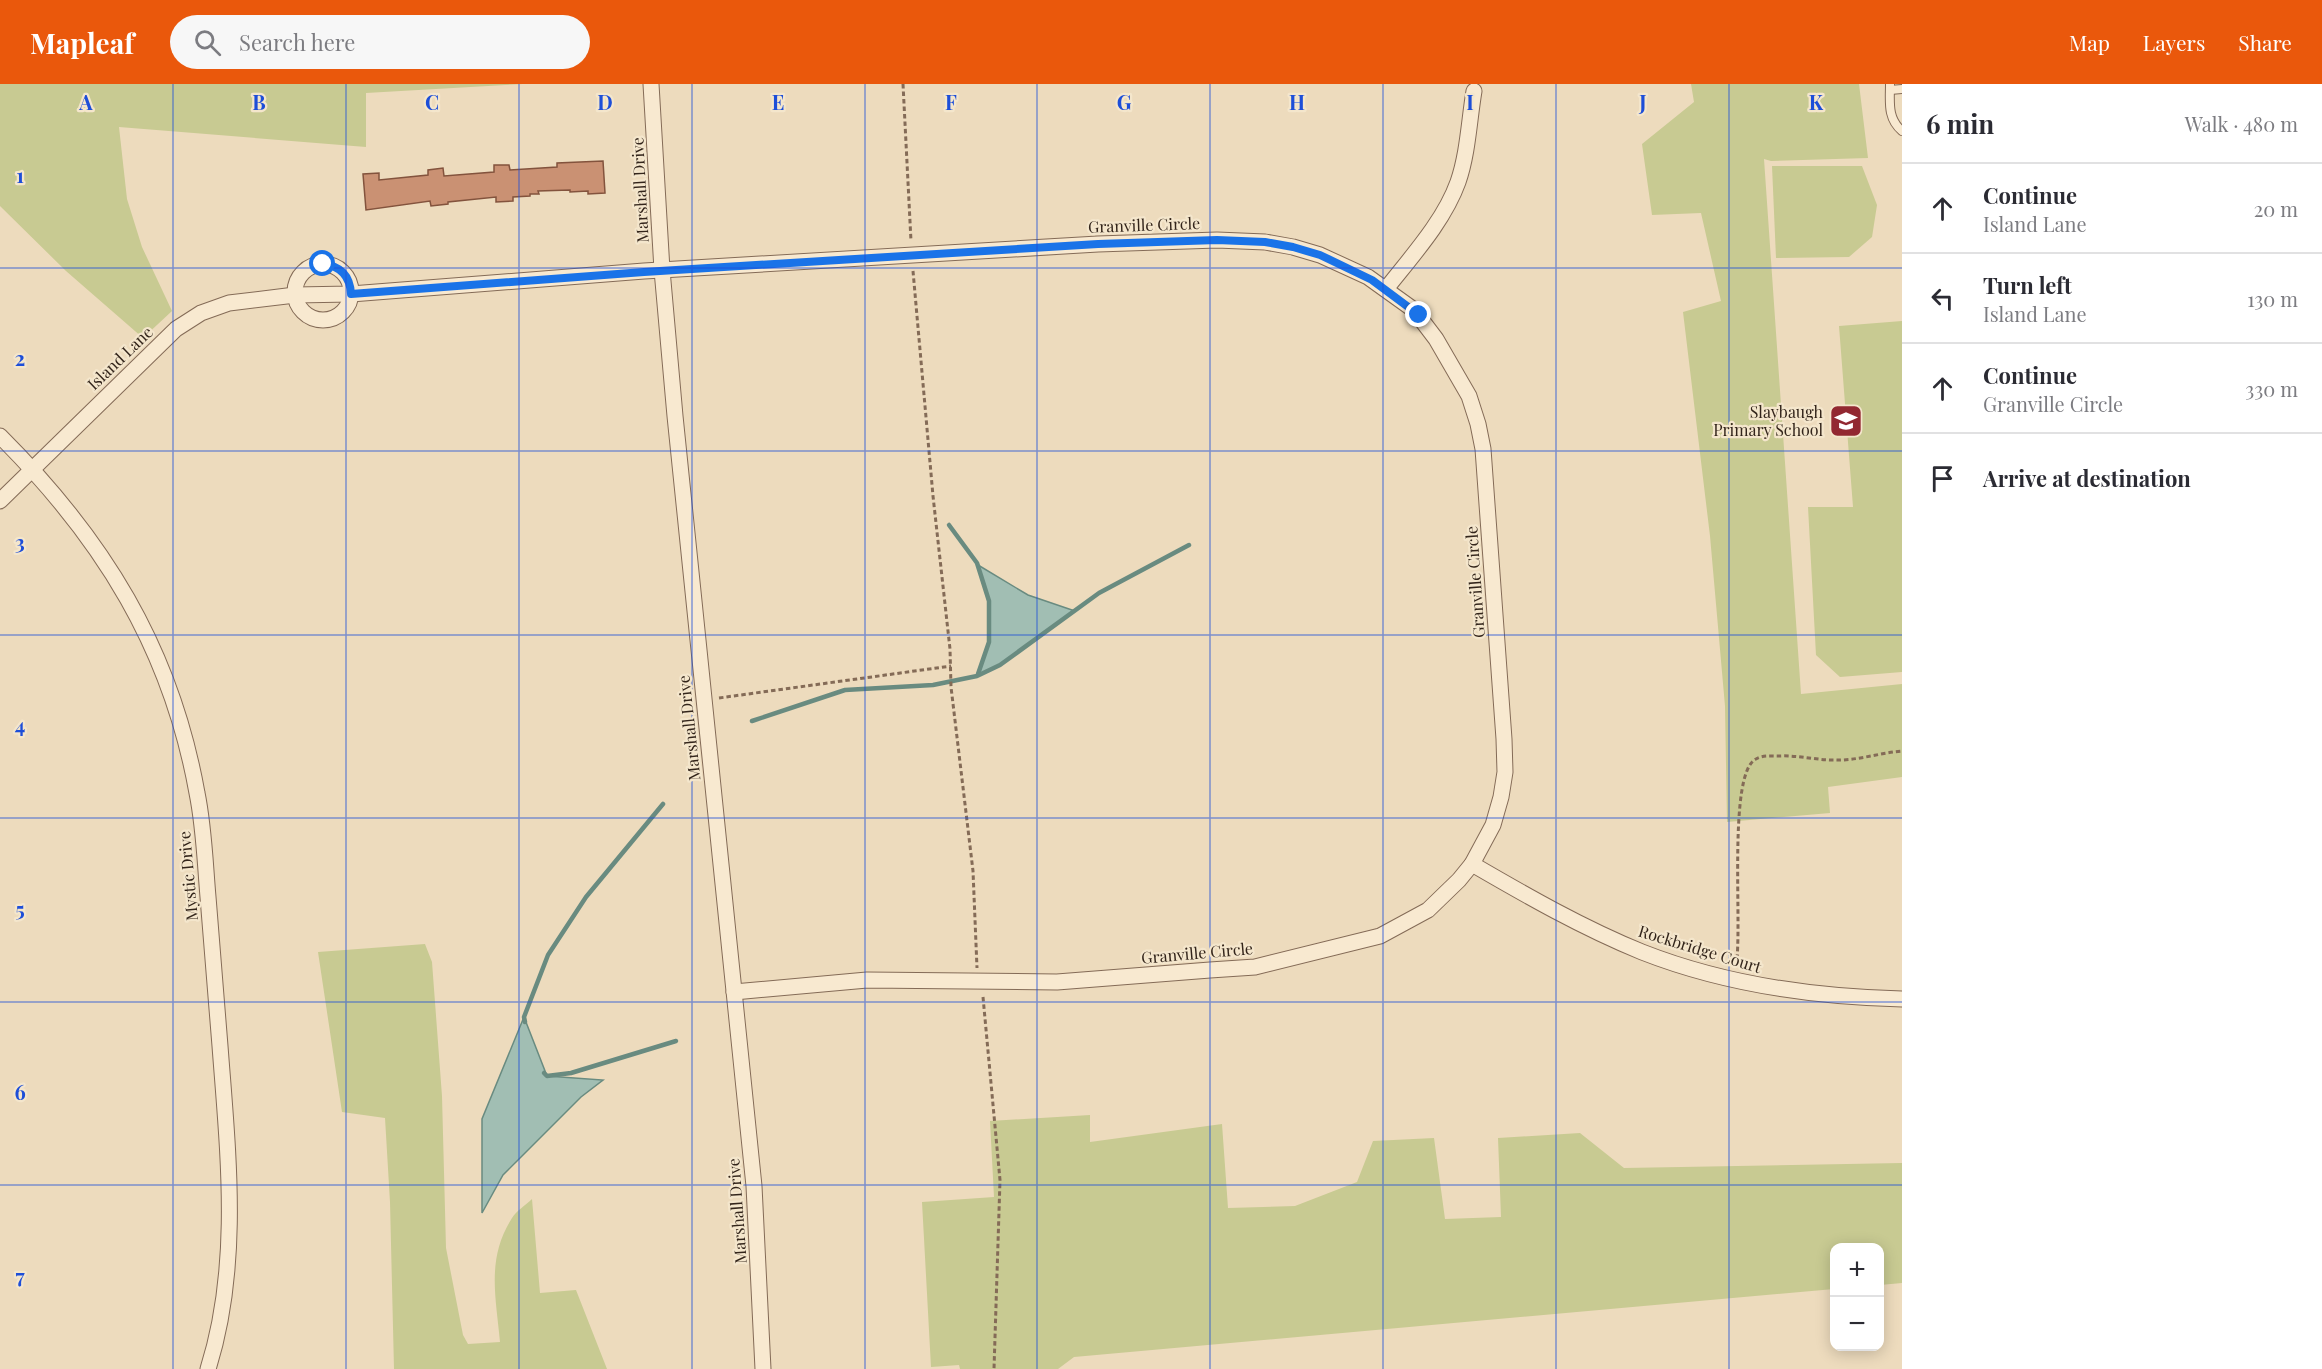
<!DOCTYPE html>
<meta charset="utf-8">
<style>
:root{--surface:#fff;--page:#f7f7f7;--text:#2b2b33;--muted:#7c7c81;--line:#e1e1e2;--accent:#ea580c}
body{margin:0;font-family:"Playfair Display",serif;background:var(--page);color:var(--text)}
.controls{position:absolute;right:18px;bottom:18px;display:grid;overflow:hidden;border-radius:12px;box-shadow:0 3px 15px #0003}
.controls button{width:54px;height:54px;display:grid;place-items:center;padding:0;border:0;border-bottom:2px solid var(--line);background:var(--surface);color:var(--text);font:30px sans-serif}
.stop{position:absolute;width:18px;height:18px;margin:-14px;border:4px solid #1a73e8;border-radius:50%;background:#fff}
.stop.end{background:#1a73e8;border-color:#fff;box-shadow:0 2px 6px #0008}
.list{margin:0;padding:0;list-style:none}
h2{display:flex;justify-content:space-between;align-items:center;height:78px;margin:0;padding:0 24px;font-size:26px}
h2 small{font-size:20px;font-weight:400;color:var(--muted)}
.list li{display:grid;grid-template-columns:39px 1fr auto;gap:18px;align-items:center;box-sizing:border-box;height:90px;padding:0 24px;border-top:2px solid var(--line)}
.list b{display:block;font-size:22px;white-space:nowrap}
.list p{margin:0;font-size:20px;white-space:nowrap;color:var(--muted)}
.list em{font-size:20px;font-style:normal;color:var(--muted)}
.icon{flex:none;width:33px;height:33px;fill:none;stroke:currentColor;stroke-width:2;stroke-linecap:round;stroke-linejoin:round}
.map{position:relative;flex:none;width:1902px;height:1285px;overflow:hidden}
header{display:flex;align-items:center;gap:36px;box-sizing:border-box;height:84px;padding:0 30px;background:var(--accent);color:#fff}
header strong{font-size:28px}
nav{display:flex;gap:33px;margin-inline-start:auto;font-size:21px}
.search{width:420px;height:54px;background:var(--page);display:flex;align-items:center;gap:15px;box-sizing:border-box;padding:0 21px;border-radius:33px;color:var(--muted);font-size:22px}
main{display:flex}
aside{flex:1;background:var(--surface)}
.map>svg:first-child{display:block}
.green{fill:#c8ca92}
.water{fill:#a1beb3;stroke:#698b80;stroke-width:1.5}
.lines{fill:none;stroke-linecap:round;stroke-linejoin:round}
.stream{stroke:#698b80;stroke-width:4.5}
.building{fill:#ca9173;stroke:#83533d;stroke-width:1.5}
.lane-casing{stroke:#846b57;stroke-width:10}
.street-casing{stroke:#846b57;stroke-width:17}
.path{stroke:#846b57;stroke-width:3;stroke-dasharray:4.5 3;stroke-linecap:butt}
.lane{stroke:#f8e9d0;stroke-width:8}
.street{stroke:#f8e9d0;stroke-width:15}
.route{stroke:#1a73e8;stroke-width:8}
.grid{fill:none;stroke:#1d4ed8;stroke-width:1.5;stroke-opacity:0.55}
.labels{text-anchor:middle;stroke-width:4.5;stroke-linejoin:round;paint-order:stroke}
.street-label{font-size:16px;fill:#33251b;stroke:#f4e6cc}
.poi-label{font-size:16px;fill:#33251b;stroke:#f4e6cc;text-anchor:end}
.grid-label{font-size:20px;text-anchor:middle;font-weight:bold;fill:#1d4ed8;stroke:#f4e6cc;stroke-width:4.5;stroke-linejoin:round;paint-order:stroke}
</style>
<header>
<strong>Mapleaf</strong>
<div class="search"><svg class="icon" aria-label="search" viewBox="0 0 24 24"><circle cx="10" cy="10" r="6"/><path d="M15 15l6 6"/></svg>Search here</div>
<nav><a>Map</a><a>Layers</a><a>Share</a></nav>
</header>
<main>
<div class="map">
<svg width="1902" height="1285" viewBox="0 0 1902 1285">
<rect width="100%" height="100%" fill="#eddbbd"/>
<g class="green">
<path d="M0,0H523L366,9V63L119,43L127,115L142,163L172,227L143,254L66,187L0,122Z"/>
<path d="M1691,0H1859L1868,74L1771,77L1764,75L1801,610L1902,600V693L1828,703L1830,729L1727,738L1725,622L1710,452L1683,228L1721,217L1701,129L1652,131L1642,60L1694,18Z"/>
<path d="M1772,82H1862L1877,121L1872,153L1849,173L1776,174Z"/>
<path d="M1902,237V588L1840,593L1816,571L1808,423H1853L1839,242Z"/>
<path d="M425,860L432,878L442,1012L446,1164L463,1251L468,1260L500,1258C496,1213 486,1175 512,1134C516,1127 526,1121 532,1115L540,1209L576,1206L607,1285H394L390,1118L385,1034L342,1028L318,868Z"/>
<path d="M1090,1031V1058L1222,1040L1228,1124L1295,1122L1357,1098L1373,1057L1434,1054L1445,1135L1501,1133L1498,1054L1580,1049L1624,1084L1902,1079V1199L1880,1201V1164H1834V1205L1074,1273L1058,1285H960L959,1281L931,1283L922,1118L994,1113L990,1037Z"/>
</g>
<g class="water">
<path d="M978,481L1028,511L1075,527L1000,581L977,592L989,558V517Z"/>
<path d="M524,933L547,992L603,996L581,1013L503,1091L482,1129V1035Z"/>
</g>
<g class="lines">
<g class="stream">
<path d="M949,441L977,479L989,517V558L978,590"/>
<path d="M752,637L845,606L933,601L977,592L1000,581L1099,509L1189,461"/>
<path d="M525,938L524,933L548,871L586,813L663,720"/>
<path d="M544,989L547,992L571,989L676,957"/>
</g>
</g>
<path class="building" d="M603,77L605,109L588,110V107L570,108V106L538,107L539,110H530V112L513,113V117L496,118V113L448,118V120L431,122L430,117L366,126L363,90L379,89V96L428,91V86L443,84L444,92L494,88V81H509L510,86L557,83V79Z"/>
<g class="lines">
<defs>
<g id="lane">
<path d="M1890,0C1890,18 1887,34 1902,47"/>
<path d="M1890,6L1902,5"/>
</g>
<g id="street">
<path d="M651,0L662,186L675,332L754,1102L763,1285"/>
<circle cx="323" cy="208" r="28"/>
<path d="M1386,205C1412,172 1444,137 1458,98C1468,69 1469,37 1474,7"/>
<path d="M0,352C103,455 171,564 197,709C204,743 205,778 208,813C212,863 216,913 220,962C228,1069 241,1181 208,1285"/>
<path d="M0,417L176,245L201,229L229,219L295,211L351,210L644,187L1098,160L1217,156L1265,158L1293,163L1320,171L1368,193L1414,226L1436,255L1469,312L1478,340L1483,365L1504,655L1505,688L1501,713L1493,741L1472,780L1459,796L1428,826L1380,852L1255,883L1210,886L1057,898L867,896L734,908"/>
<path d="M1472,780C1527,812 1583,844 1642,868C1726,901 1813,913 1902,915"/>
</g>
</defs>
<use href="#lane" class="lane-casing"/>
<use href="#street" class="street-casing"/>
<g class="path">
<path d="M903,0L911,157"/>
<path d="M913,187L933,412L950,565L951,603L973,787L977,884"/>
<path d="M719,614L951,582"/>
<path d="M1736,882C1743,845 1727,689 1756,675C1762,671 1771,672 1779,672C1797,671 1815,676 1834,676C1856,677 1879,669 1902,667"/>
<path d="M983,913L1000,1096L994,1285"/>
</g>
<use href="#lane" class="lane"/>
<use href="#street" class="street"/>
</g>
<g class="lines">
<path class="route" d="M323,180C341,182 350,192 351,210L644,188L1098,160L1217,156L1265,158L1293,163L1320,171L1372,196L1419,231"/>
</g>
<path class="grid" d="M173,0V1285M346,0V1285M519,0V1285M692,0V1285M865,0V1285M1037,0V1285M1210,0V1285M1383,0V1285M1556,0V1285M1729,0V1285M0,184H1902M0,367H1902M0,551H1902M0,734H1902M0,918H1902M0,1101H1902"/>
<defs>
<symbol id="school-square" viewBox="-11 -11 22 22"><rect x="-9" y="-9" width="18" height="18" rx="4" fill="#922831" stroke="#f4e6cc"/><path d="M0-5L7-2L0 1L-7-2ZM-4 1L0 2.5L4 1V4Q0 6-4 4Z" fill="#fff"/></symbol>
</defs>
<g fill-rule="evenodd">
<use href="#school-square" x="1827" y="318" width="38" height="38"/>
</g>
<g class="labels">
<g class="street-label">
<text transform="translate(640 106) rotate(-93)" y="6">Marshall Drive</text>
<text transform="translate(1144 141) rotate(-2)" y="6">Granville Circle</text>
<text transform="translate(120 274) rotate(-44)" y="6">Island Lane</text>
<text transform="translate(1475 498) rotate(-94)" y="6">Granville Circle</text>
<text transform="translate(689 644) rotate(-96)" y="6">Marshall Drive</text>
<text transform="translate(188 792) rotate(-95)" y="6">Mystic Drive</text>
<text transform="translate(1700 865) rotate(17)" y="6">Rockbridge Court</text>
<text transform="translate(1197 869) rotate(-5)" y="6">Granville Circle</text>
<text transform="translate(737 1127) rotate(-94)" y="6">Marshall Drive</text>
</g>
<g class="poi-label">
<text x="1823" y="334">Slaybaugh<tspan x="1823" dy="18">Primary School</tspan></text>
</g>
</g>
<g class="grid-label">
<text x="86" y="26">A</text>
<text x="259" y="26">B</text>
<text x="432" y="26">C</text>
<text x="605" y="26">D</text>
<text x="778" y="26">E</text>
<text x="951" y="26">F</text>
<text x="1124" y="26">G</text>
<text x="1297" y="26">H</text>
<text x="1470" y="26">I</text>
<text x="1643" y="26">J</text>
<text x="1816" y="26">K</text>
<text x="20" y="99">1</text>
<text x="20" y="282">2</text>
<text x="20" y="466">3</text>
<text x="20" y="649">4</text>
<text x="20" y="833">5</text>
<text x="20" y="1016">6</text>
<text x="20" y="1200">7</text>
</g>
</svg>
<div class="controls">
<button>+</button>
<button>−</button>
</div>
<div class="stop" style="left:323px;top:180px"></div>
<div class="stop end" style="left:1419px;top:231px"></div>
</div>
<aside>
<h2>6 min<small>Walk · 480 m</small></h2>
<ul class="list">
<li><svg class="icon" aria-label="ahead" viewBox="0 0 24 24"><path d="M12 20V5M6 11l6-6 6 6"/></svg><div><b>Continue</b><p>Island Lane</p></div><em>20 m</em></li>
<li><svg class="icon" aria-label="left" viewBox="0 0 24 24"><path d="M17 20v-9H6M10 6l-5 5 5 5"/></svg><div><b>Turn left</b><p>Island Lane</p></div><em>130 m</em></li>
<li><svg class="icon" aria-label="ahead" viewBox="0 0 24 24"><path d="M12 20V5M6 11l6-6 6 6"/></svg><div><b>Continue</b><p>Granville Circle</p></div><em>330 m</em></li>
<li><svg class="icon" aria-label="arrive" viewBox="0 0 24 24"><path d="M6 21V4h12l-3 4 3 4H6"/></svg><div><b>Arrive at destination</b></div></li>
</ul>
</aside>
</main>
